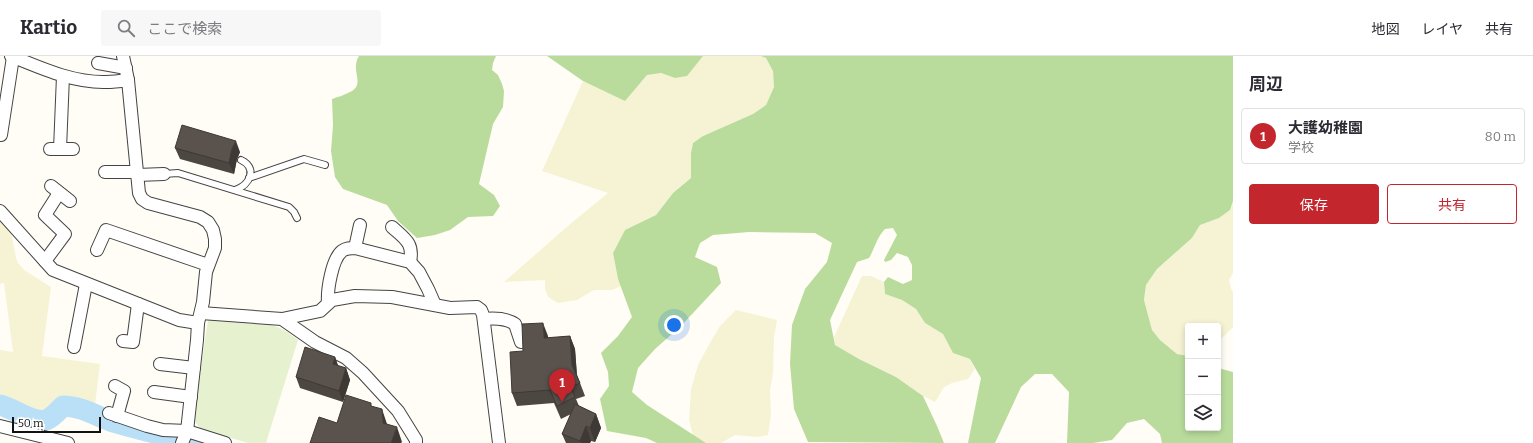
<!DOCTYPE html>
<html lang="ja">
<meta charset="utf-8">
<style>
:root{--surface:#fff;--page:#f7f7f7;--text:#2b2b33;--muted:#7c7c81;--line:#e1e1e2;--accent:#c4262e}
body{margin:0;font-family:Bitter,"Noto Sans JP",serif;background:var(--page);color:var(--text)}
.controls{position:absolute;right:12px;bottom:12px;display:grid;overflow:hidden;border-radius:4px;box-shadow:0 2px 6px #0003}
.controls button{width:36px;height:36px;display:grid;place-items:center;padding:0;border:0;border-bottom:1px solid var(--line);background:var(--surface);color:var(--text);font:20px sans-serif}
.scale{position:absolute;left:12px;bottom:10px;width:89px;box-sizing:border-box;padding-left:4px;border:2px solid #111;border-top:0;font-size:11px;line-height:14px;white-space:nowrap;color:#111;-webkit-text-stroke:3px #fff;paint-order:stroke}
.you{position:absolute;left:674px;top:269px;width:14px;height:14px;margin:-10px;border:3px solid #fff;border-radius:50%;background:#1a73e8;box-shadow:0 0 0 6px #1a73e833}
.badge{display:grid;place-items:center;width:26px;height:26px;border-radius:50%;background:var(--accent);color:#fff;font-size:13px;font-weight:700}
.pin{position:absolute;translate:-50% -33px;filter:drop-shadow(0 1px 2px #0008)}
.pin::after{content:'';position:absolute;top:21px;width:14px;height:12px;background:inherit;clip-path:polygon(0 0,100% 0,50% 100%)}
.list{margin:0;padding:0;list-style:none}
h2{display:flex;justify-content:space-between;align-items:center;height:52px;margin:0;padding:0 16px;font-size:17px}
h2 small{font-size:13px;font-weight:400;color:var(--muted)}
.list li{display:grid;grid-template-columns:26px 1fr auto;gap:12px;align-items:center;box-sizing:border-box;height:56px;margin:0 8px 8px;padding:0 8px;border:1px solid var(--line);border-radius:4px}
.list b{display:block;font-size:15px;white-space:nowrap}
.list p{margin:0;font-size:13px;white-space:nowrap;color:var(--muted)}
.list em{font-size:13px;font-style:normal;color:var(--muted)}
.actions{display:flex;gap:8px;padding:12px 16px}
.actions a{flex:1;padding:9px 0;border:1px solid var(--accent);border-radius:4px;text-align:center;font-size:14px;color:var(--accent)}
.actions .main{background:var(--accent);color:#fff}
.icon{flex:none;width:22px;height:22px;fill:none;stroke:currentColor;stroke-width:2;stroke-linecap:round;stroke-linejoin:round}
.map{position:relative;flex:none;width:1233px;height:387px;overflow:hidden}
header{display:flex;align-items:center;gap:24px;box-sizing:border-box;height:56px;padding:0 20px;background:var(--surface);border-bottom:1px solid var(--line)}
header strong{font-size:19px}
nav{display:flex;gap:22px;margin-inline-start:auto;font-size:14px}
.search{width:280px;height:36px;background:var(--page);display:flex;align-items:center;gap:10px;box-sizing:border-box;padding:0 14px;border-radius:4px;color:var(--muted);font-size:15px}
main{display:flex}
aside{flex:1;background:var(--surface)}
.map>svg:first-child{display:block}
.farmland{fill:#f6f3d4}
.forest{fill:#b9dc9c}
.pitch{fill:#e6f2cf}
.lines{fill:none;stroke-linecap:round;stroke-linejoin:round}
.river{stroke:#b9e0f7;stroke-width:21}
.service-casing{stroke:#444;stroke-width:8}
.minor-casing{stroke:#444;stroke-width:14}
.service{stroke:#fff;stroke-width:6}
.minor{stroke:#fff;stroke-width:12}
.wall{fill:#4d4742}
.shaded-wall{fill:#3f3936}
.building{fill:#5a524d;stroke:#3f3936}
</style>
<header>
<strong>Kartio</strong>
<div class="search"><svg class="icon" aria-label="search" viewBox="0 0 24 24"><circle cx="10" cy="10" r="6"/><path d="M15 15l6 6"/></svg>ここで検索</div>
<nav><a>地図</a><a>レイヤ</a><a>共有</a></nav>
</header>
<main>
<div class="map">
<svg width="1233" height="387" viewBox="0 0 1233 387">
<rect width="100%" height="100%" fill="#fffdf5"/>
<g class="farmland">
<path d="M703,0H761L766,2L773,14L774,31L766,49L753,58L703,80L693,87L691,97V122L673,137L656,159L625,174L613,197L618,223L621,230L612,234H594L577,244L558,247L548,241L545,233V224L504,226L569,169L608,137L542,115L583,25L625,44L647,19L661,17L675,22L695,9Z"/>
<path d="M1233,145V217L1229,224L1231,233L1233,236V271L1218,286V270H1188V300L1177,298L1160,284L1152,274L1144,244L1146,229L1157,213L1192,182L1200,169L1219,162L1230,154Z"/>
<path d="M0,163L11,175L16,202L18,207L24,214L51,231L42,300L100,308L95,349L77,342H64L43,356H36L28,353L11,344L0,342V294L13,296L4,227L0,228Z"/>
<path d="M862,220H871L884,226L885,238L902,244L916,253L925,267L943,278L953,297L970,303L975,313L968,323L952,327L944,331L935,346L923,340L896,321L859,303L835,289L834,281Z"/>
<path d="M736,254L777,264L774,281L773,316L770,335L771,359L768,379L758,381L735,379L721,387H706L693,379L689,364L691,333L698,309L711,285L720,270Z"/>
</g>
<g class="forest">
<path d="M359,0H496L493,7L492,14L498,19L502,28L504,35L503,51L493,68L479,128L494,139L500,150L493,160L468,161L450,174L435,179L417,182L398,165L387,149L343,133L335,121L331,95L333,69L332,43C338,41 347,38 352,35C365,27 350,14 359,0Z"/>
<path d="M547,0H703L687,20L675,22L661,17L647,19L625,45L583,25Z"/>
<path d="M761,0H1233V145L1230,154L1219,162L1200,169L1192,182L1157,213L1146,229L1144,244L1152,274L1160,284L1177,298L1188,300V372H1218V312L1233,316V387H1162L1160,378L1144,363L1127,367L1112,384L1093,387H1067L1069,336L1052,318H1035L1021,331L995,387H968L981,322L970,303L953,297L943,278L925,267L916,253L902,244L885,238L884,226L888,221L903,228L912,224V209L908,201L897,197L891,204L885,206L884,204L897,179L893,172L885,173C877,181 875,192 869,202L857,206L830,264L835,289L859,303L896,321L923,340L937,370L944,387L808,386L794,353L790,308L792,269L805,233L827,206L832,187L815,177L749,176L713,179L700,187L695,201L717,211L721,227L680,271L655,293L638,312L632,336L647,349L706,387H657L646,382L607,375L600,343L609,330L608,316L601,297L618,280L632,261L618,223L613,197L625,174L656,159L673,137L691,122V97L693,87L703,80L753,58L766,49L774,31L773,15L766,2Z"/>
</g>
<path class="pitch" d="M208,264C229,265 263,264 282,273C288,276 293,280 298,284L266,387H248L201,373L195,366L194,358Z"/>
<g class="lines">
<path class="river" d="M0,349C14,352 32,368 46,364C52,362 59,354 63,350C81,350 96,360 113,366C140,374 167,380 194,387"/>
<defs>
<g id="service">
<path d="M164,118L178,117L289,151L294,156L297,162"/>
<path d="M249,122L304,103L325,109"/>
<path d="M235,134C250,129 258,112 241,104"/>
</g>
<g id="minor">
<path d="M11,0C41,12 73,27 106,26C114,26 121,25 128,24"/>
<path d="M123,0L128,24L139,137L142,143L148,147L200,161L208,166L213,174L215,183V192L206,216L203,246L198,267L197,284L187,375L182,387"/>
<path d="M98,7L126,12"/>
<path d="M1,79L13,1"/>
<path d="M50,93H73"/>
<path d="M60,93L63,20"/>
<path d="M105,116H137"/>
<path d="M137,119L164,118"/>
<path d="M51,130L70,145"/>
<path d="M0,155L53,214L179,264L198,267"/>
<path d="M392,171C405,183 414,187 410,206"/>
<path d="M355,192L360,169"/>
<path d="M97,194L106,174L208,209"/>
<path d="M45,205L65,178L45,159L59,137"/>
<path d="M328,247C327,234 332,203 342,195C346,192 350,192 355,192L410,206L419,216L428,233L435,249"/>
<path d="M201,257L282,263L320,255L332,244L355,240L392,241L450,252L477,251L481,254L483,259L499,387"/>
<path d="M282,263L315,286L346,302L363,317L398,355L416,384V387"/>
<path d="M484,263C495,262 506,262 515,268L521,286"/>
<path d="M123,285L133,286L138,248"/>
<path d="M74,291L86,228"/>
<path d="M160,308L194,312"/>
<path d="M115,330L124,335L117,360"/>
<path d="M154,336L191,341"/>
<path d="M109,357L147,370L163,374L187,375L225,387"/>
<path d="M0,370L68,387"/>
</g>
</defs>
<use href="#service" class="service-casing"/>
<use href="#minor" class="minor-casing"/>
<use href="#service" class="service"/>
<use href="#minor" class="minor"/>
</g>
<g class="wall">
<path d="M175,92L240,96L237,103L234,118L180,103Z"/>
<path d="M548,280V282L570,280L575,293L577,319L585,340L576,343L579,350L596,358L601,372L595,386L591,385L590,387H566L562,378L571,358L561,363L554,347L517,350L512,337Z"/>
<path d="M335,301L338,310L346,312L350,324L343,346L300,332L296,321Z"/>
</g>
<g class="shaded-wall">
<path d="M236,85L240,96L237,103L234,118L229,107L232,92Z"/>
<path d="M543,267L548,280L549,295L544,282Z"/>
<path d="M570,280L575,293L577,322L572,309Z"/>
<path d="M335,301L339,312L333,308Z"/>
<path d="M346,312L350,324L343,346L339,335Z"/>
<path d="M382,353L387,368L388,381L383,367Z"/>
<path d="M596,358L601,372L595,386L590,372Z"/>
<path d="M586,370L591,385L590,387H581L580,385Z"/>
<path d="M397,371L402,386L401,387H391Z"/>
</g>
<g class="building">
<path d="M182,69L236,85L232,92L229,107L175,92Z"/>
<path d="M543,267L544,282L570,280L572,309L580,327L571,331L575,341L557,350L550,334L512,337L510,296L523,295L522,268Z"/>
<path d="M305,291L335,301L333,308L346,312L339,335L296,321Z"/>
<path d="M346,339L371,347V350L382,353L383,367L397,371L391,387H310L319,361L337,367Z"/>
<path d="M575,348L596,358L590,372L586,370L580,385L562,378Z"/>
</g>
</svg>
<div class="controls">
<button>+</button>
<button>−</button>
<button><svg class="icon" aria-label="layers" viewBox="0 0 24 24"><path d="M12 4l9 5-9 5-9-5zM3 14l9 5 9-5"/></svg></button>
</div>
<div class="scale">50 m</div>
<div class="you"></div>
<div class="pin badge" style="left:562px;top:346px">1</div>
</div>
<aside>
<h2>周辺<small></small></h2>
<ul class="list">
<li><span class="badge">1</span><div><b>大護幼稚園</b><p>学校</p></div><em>80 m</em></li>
</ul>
<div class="actions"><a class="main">保存</a><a>共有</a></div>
</aside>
</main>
